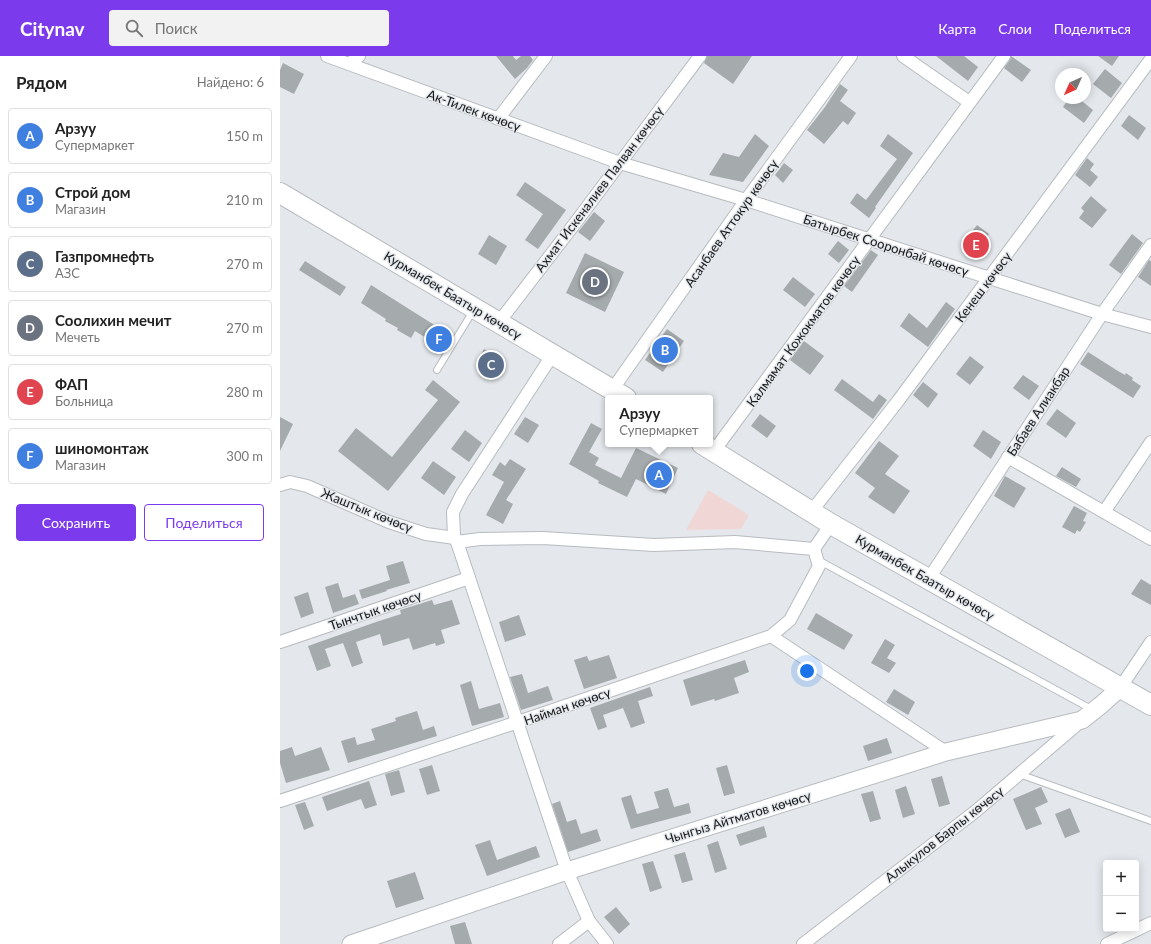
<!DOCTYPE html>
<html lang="ru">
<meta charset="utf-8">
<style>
:root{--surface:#fff;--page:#f2f2f2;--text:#222;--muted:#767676;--line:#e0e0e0;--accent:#7c3aed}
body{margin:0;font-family:Lato,sans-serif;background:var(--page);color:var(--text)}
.controls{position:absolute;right:12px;bottom:12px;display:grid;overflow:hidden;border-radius:4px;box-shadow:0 2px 10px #0003}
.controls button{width:36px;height:36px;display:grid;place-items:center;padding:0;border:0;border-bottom:1px solid var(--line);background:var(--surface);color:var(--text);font:20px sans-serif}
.compass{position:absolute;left:775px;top:12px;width:36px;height:36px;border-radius:50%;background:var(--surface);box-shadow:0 2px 10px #0003;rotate:225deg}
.you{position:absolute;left:527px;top:615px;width:14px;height:14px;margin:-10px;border:3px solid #fff;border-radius:50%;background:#1a73e8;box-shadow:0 0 0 6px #1a73e833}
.badge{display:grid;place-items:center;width:26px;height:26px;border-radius:50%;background:var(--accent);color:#fff;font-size:13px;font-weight:700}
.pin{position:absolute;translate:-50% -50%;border:2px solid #fff;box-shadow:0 1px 4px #0006}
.popup{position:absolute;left:325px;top:339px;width:108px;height:52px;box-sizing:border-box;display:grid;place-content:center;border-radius:4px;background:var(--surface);filter:drop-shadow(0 1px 3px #0005);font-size:13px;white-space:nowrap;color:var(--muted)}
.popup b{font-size:15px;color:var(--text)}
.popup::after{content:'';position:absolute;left:50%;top:100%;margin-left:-8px;border:8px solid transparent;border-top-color:var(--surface)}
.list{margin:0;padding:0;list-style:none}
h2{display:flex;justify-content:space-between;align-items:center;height:52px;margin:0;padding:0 16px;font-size:17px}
h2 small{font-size:13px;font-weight:400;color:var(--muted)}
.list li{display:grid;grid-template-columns:26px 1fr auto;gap:12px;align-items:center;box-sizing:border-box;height:56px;margin:0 8px 8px;padding:0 8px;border:1px solid var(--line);border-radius:4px}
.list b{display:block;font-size:15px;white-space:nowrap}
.list p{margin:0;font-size:13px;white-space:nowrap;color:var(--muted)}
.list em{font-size:13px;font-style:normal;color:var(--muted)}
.actions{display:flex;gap:8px;padding:12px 16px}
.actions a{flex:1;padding:9px 0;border:1px solid var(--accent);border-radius:4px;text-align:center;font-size:14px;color:var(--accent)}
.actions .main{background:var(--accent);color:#fff}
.icon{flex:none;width:22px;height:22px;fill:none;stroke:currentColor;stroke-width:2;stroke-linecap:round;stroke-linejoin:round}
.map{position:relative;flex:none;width:871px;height:888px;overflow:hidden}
header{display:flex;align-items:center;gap:24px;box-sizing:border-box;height:56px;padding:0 20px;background:var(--accent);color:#fff}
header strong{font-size:19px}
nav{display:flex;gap:22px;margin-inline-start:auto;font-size:14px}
.search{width:280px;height:36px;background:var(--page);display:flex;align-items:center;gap:10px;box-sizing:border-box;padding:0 14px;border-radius:4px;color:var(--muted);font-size:15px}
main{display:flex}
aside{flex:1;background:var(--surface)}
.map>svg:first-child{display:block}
.industrial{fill:#f1d6d6}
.building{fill:#a5aaad}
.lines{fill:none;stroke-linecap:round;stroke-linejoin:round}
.service-casing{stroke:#b7bbbf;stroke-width:8}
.minor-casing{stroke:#b7bbbf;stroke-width:14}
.secondary-casing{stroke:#b7bbbf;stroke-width:19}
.trunk-casing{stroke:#b7bbbf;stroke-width:22}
.service{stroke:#fff;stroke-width:6}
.minor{stroke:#fff;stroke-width:12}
.secondary{stroke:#fff;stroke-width:17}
.trunk{stroke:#fff;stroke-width:20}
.labels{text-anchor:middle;stroke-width:3;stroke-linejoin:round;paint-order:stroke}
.street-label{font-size:13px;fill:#161719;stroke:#e4e8ec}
</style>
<header>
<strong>Citynav</strong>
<div class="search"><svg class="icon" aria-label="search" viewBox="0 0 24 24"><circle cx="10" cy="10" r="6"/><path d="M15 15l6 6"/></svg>Поиск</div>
<nav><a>Карта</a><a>Слои</a><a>Поделиться</a></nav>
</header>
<main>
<aside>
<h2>Рядом<small>Найдено: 6</small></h2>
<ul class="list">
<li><span class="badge" style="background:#3f7fe0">A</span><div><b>Арзуу</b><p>Супермаркет</p></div><em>150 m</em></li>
<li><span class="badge" style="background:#3f7fe0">B</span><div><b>Строй дом</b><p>Магазин</p></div><em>210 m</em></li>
<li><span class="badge" style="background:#5c6f8a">C</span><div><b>Газпромнефть</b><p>АЗС</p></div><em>270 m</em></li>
<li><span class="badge" style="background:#6b7280">D</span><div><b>Соолихин мечит</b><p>Мечеть</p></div><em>270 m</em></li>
<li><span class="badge" style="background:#e0444e">E</span><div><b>ФАП</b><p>Больница</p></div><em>280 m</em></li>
<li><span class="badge" style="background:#3f7fe0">F</span><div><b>шиномонтаж</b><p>Магазин</p></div><em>300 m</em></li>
</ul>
<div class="actions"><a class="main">Сохранить</a><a>Поделиться</a></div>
</aside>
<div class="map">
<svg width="871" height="888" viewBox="0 0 871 888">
<rect width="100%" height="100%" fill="#e4e8ec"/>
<path class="industrial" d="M428,434L469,459L461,473L406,474Z"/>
<g class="building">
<path d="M216,0H233L236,4L241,0H250L253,4L247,12L235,23Z"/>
<path d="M427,0H472L453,28L424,7Z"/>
<path d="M656,0H684L698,11L688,25Z"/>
<path d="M731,0L751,14L742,26L724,12L730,4Z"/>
<path d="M818,0H839L832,10Z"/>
<path d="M3,7L24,18L14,38L0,31V14Z"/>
<path d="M825,13L842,27L831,42L813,28Z"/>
<path d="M560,28L568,34L560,45L576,57L568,69L563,65L544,88L527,74L545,51Z"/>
<path d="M789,42H798L813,54L804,67L783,51Z"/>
<path d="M849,59L866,72L858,84L841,70Z"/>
<path d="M475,78L489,90L463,126L429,119L443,97L459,101Z"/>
<path d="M608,78L633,97L595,151L596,152L589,162L570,147L577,137L586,144L617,103L600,90Z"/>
<path d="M807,102L814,108L810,114L818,121L810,131L795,119Z"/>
<path d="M504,107L513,114L503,127L495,119Z"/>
<path d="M245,126L286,154L258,193L245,184L263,158L236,139Z"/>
<path d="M811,140L827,154L812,172L799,162L804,155L801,152Z"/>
<path d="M314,156L325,165L310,185L298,176Z"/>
<path d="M697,169L709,178L694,198L682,189Z"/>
<path d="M852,178L863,187L841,218L829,209Z"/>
<path d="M209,179L227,190L216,209L198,198Z"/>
<path d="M558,185L569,194L559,207L548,198Z"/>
<path d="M591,194L598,199L572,236L564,230Z"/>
<path d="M305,197L344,216L325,256L286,237Z"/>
<path d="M869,204L871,205V230L858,221Z"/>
<path d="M25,205L66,231L60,240L19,214Z"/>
<path d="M513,221L535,238L525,251L503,234Z"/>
<path d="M91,229L167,277L159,290L135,275L131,282L117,274L118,272L105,265L106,263L81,247Z"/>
<path d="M666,246L675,253L648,291L620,270L629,257L647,272Z"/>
<path d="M387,273L404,285L383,316L365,304Z"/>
<path d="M524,285L544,300L530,319L510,304Z"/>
<path d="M204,293L225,305L219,315L215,313L210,321L197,313L202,304L199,302Z"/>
<path d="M808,296L838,315L845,319L846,317L853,322L852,324L861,330L853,342L800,308Z"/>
<path d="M690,300L704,311L690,329L676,318Z"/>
<path d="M743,319L759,330L749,344L733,332Z"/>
<path d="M562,323L593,346L599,338L607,344L593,363L554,334Z"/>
<path d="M153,324L180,346L108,435L58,395L76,372L112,401L158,344L145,334Z"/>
<path d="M643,326L658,338L648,352L633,339Z"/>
<path d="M777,353L796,367L786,382L766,368Z"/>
<path d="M480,358L496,370L487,382L471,370Z"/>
<path d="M0,361L13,368L0,395Z"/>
<path d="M245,361L259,369L248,387L234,378Z"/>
<path d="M311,367L322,373L309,396L319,402L315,409L341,422L356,392L398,412L386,438L356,423L347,441L318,427L319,425L289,408Z"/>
<path d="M185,374L202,387L189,406L171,393Z"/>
<path d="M703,374L721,386L711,403L693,390Z"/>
<path d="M599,385L619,400L605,418L630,435L614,458L588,441L595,432L575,417Z"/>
<path d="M230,403L246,413L226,444L233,448L223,468L206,459L224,426L212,419L220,406L225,410Z"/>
<path d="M153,405L176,421L164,439L141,422Z"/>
<path d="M782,411L801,423L796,431L776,420Z"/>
<path d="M725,420L746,432L734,452L714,440Z"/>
<path d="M794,450L807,457L803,465L806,466L800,476L797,474L795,478L782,471Z"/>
<path d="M123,505L130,527L106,534L107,535L82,543L79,534L110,524L106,510Z"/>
<path d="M861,523L871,529V549L851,538Z"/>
<path d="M58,527L63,542L75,538L79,548L53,557L45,531Z"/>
<path d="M28,536L34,557L21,562L14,541Z"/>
<path d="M152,544L154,549L172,544L180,568L161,574L165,587L156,590L155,587L133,594L129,582L103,590L100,578L76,586L83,607L72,611L63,587L45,593L51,610L37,615L28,590L96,566L121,558L120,554Z"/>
<path d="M536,557L573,579L564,594L527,573Z"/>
<path d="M239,559L246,579L225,586L219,566Z"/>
<path d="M605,583L615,589L607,602L616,607L609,617L591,607Z"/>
<path d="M329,599L337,622L304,633L294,604L307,600L309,605Z"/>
<path d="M465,604L469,616L454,622L459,637L435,645L434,643L411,650L403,624Z"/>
<path d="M242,618L248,637L268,630L273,644L241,654L230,621Z"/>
<path d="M191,625L199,653L220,647L224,661L192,670L180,629Z"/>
<path d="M370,631L373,640L358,645L365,667L351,672L343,652L323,659L327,671L318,674L310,652Z"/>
<path d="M614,633L635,646L628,659L606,646Z"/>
<path d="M137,655L143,674L154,670L157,680L68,707L61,685L75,681L77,689L95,684L91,673L116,665L115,662Z"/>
<path d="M607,682L612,697L588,705L583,690Z"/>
<path d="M12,691L15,700L41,691L50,714L6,727L0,707V695Z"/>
<path d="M152,709L160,735L147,739L139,713Z"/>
<path d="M447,709L455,737L444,740L436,712Z"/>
<path d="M119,714L125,736L111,740L105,718Z"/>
<path d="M662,720L670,748L659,751L651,723Z"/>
<path d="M89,725L97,749L85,753L81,743L47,755L42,741Z"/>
<path d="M626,730L635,758L623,762L615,734Z"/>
<path d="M761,731L768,746L755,752L762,768L746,774L733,743Z"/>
<path d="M388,732L394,751L409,747L411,757L351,773L341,742L351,739L357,758L379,752L374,736Z"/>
<path d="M593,735L601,763L590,766L581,738Z"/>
<path d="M280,745L287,766L296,763L301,778L317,773L321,785L288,796L272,748Z"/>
<path d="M25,746L34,770L24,774L15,749Z"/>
<path d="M790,752L800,776L785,782L775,758Z"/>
<path d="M484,770L487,781L460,790L456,779Z"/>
<path d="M210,784L217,804L256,790L260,801L207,820L195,789Z"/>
<path d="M438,785L447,813L435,817L427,789Z"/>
<path d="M405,796L413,824L402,827L394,799Z"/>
<path d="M373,805L382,832L370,836L362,808Z"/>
<path d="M135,816L144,843L116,852L107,825Z"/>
<path d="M336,851L350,868L339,878L324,861Z"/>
<path d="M185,866L192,888H175L170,870Z"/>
</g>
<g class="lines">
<defs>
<g id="service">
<path d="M157,314L193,255"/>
<path d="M538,504L813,654"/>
<path d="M739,718L871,765"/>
</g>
<g id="minor">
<path d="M47,0L340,107L466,144L822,258L871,271"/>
<path d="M623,0L689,46"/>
<path d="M69,8L79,0"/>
<path d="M218,63L266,0"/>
<path d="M219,266L296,166L420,0"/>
<path d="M273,298L182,438L173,456L174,480L177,486L287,815L309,865L327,888"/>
<path d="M332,334L466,144L571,0"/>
<path d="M434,395L724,0"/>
<path d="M728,401L871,483"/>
<path d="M0,429L10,426L27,430L109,466L146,478L175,482"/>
<path d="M531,456L618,345L871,3"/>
<path d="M824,456L871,386"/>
<path d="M177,486L200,483L263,482L374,489L455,486L534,493"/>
<path d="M648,524L822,258L871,189"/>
<path d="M491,580L666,696"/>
<path d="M0,586L189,522"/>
<path d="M840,632L871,586"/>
<path d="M0,745L238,666L491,580L510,564L539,510L534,493L551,468"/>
<path d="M279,888L309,865"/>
<path d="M523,888L696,755L800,666"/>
<path d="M827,888L871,867"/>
</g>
<path id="secondary" d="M71,888L287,815L666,696L802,664L821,649L840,632"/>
<g id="trunk">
<path d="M0,137L346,342"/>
<path d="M422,388L551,468L871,649"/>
</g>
</defs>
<use href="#service" class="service-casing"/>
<use href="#minor" class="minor-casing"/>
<use href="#secondary" class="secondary-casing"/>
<use href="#trunk" class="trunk-casing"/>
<use href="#service" class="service"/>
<use href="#minor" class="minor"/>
<use href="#secondary" class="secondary"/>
<use href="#trunk" class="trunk"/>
</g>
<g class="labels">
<g class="street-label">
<text transform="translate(194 54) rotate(20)" y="5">Ак-Тилек көчөсү</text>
<text transform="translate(319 133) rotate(-53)" y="5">Ахмат Искеналиев Палван көчөсү</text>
<text transform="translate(451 167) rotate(-55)" y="5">Асанбаев Аттокур көчөсү</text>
<text transform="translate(606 189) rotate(18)" y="5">Батырбек Сооронбай көчөсү</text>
<text transform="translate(703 231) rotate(-53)" y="5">Кенеш көчөсү</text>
<text transform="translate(173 239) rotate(31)" y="5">Курманбек Баатыр көчөсү</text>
<text transform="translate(523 275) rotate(-54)" y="5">Калмамат Кожокматов көчөсү</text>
<text transform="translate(758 355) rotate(-57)" y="5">Бабаев Алиакбар</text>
<text transform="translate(87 454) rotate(22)" y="5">Жаштык көчөсү</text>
<text transform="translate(645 521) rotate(30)" y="5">Курманбек Баатыр көчөсү</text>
<text transform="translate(95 554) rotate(-19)" y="5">Тынчтык көчөсү</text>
<text transform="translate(287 650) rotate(-19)" y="5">Найман көчөсү</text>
<text transform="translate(458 761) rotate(-17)" y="5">Чынгыз Айтматов көчөсү</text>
<text transform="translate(664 778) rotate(-38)" y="5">Алыкулов Барпы көчөсү</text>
</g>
</g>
</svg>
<div class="controls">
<button>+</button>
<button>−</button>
</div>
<svg class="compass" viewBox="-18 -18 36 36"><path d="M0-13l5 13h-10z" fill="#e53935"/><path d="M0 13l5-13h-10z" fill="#767676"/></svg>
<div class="you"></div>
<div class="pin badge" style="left:379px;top:419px;background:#3f7fe0">A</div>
<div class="popup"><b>Арзуу</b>Супермаркет</div>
<div class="pin badge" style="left:385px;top:294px;background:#3f7fe0">B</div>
<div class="pin badge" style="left:211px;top:309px;background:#5c6f8a">C</div>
<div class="pin badge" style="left:315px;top:226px;background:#6b7280">D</div>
<div class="pin badge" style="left:696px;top:189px;background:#e0444e">E</div>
<div class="pin badge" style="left:159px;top:283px;background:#3f7fe0">F</div>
</div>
</main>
